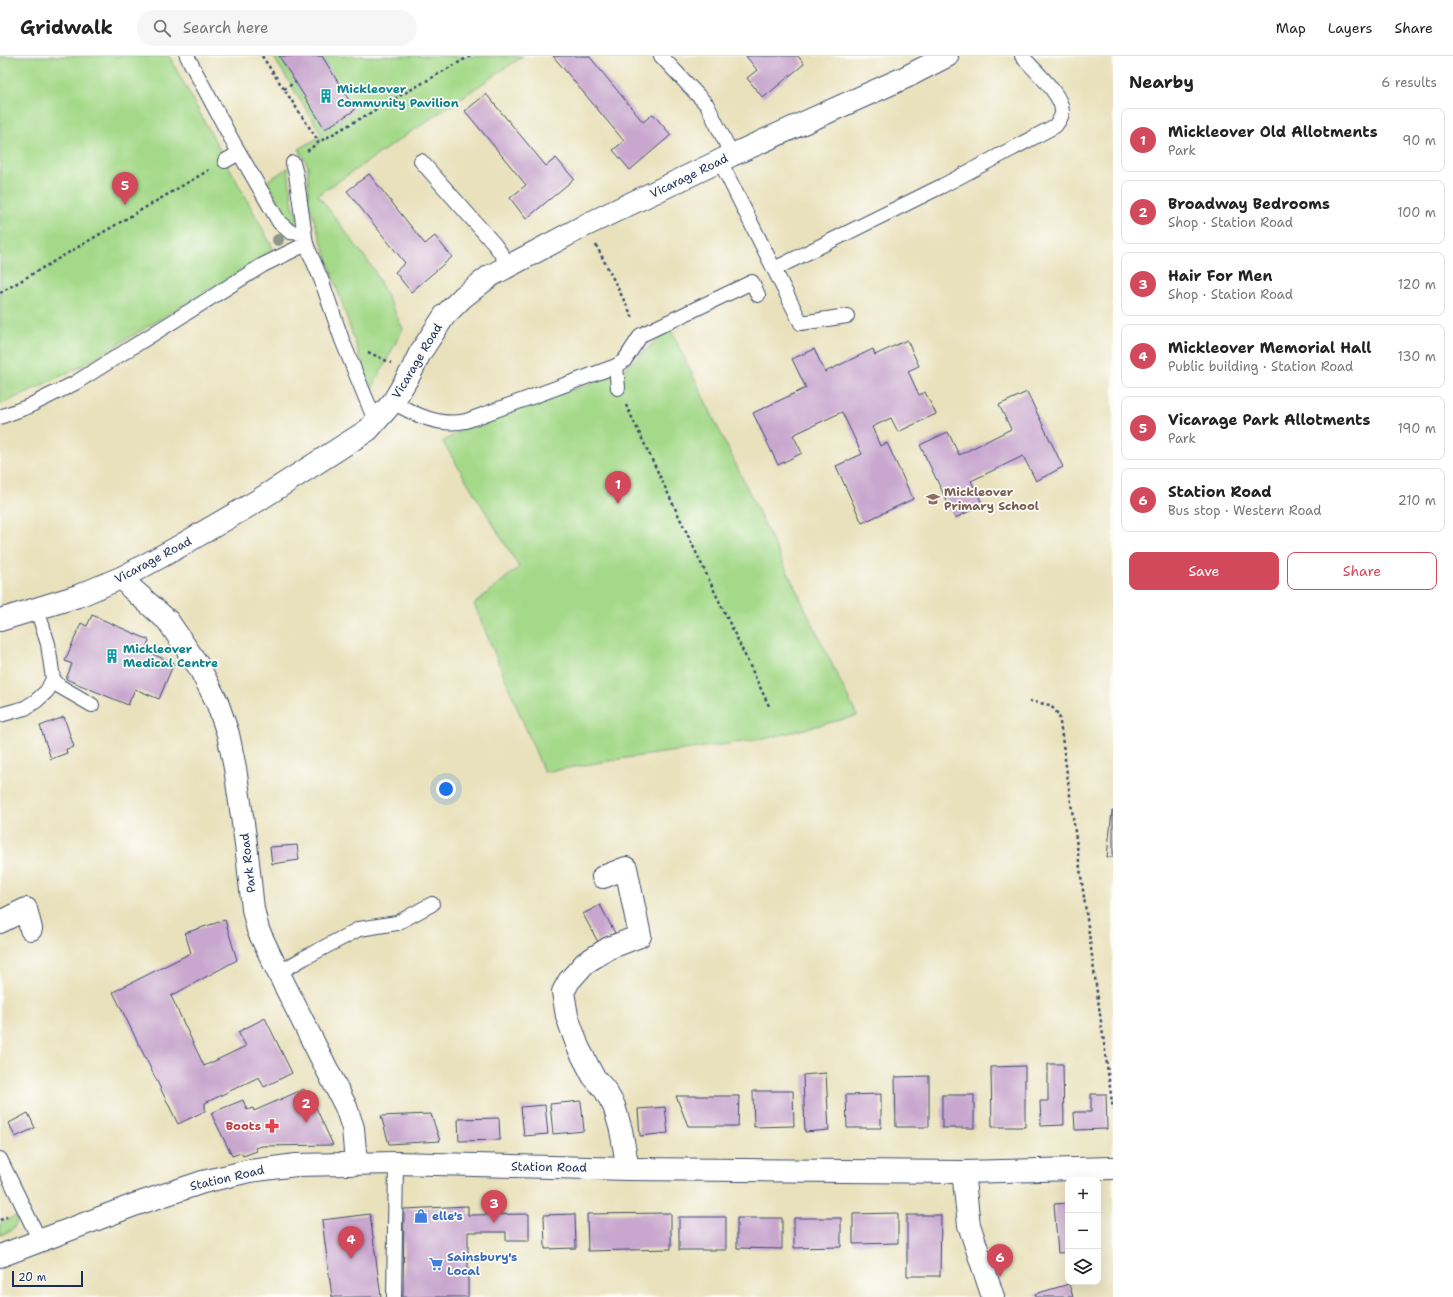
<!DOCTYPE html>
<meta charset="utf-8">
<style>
:root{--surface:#fff;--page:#f6f6f6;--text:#222;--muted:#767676;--line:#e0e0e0;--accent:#d1495b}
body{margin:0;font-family:"Shantell Sans",sans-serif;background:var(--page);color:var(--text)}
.controls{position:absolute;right:12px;bottom:12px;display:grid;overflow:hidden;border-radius:8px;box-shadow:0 4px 16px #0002}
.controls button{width:36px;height:36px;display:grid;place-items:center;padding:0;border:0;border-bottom:1px solid var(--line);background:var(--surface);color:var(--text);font:20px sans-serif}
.scale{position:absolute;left:12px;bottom:10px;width:71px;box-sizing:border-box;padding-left:4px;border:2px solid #1b2f5e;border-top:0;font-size:11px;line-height:14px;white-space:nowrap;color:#1b2f5e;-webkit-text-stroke:3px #fdfcf7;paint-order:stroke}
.you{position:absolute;left:446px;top:733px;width:14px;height:14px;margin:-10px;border:3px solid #fff;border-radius:50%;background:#1a73e8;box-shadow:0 0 0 6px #1a73e833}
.badge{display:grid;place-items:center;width:26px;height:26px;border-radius:50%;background:var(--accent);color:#fff;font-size:13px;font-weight:700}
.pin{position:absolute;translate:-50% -33px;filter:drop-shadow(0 1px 2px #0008)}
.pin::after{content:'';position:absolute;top:21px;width:14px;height:12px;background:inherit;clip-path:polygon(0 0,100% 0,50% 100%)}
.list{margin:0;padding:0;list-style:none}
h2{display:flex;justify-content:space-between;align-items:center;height:52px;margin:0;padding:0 16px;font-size:17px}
h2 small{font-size:13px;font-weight:400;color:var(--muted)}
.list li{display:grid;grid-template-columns:26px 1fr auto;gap:12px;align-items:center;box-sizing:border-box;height:64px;margin:0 8px 8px;padding:0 8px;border:1px solid var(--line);border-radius:8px}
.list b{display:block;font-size:15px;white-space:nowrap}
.list p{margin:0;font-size:13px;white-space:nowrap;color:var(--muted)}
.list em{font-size:13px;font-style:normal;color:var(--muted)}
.actions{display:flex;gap:8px;padding:12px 16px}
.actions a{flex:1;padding:9px 0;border:1px solid var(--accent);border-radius:8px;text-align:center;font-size:14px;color:var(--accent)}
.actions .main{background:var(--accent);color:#fff}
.icon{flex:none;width:22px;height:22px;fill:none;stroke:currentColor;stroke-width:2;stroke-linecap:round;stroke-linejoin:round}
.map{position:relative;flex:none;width:1113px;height:1241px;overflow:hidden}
header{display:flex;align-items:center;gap:24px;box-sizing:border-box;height:56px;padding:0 20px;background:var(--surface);border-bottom:1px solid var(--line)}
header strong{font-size:19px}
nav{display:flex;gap:22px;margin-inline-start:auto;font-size:14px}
.search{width:280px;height:36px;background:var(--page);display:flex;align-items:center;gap:10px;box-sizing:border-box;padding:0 14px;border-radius:22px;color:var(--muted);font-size:15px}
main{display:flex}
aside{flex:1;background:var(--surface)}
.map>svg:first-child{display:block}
.green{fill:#a4d989;stroke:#608474}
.building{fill:#c8a6ce}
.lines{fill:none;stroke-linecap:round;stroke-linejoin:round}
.service-casing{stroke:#3a4a6c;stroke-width:16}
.minor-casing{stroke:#3a4a6c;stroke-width:24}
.tertiary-casing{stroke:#3a4a6c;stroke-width:24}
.secondary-casing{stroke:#3a4a6c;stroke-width:24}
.path{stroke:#3a4a6c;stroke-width:2.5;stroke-dasharray:3 3;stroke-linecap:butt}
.service{stroke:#fff;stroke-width:14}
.minor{stroke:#fff;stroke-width:22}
.tertiary{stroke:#fff;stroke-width:22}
.secondary{stroke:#fff;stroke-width:22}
.tree{fill:#8a978e}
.labels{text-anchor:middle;stroke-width:3.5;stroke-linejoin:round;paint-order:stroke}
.culture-label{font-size:12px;font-weight:bold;fill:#0d838f;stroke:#fdfcf7;text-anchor:start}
.street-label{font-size:12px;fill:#1b2f5e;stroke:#fdfcf7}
.education-label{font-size:12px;font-weight:bold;fill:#785e54;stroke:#fdfcf7;text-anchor:start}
.health-label{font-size:12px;font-weight:bold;fill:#be3a42;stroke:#fdfcf7;text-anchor:end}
.shop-label{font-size:12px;font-weight:bold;fill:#366cbe;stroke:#fdfcf7;text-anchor:start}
</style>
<header>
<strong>Gridwalk</strong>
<div class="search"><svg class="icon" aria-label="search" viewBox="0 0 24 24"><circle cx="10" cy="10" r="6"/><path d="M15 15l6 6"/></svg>Search here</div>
<nav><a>Map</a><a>Layers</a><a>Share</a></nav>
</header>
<main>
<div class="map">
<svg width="1113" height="1241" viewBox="0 0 1113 1241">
<rect width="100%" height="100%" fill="#fdfcf7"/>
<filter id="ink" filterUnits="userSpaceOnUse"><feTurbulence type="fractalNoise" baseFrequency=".025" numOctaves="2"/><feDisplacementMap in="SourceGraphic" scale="8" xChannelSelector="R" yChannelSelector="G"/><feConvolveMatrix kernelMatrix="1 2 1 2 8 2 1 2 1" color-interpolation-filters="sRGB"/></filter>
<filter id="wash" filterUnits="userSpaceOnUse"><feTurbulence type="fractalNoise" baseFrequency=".012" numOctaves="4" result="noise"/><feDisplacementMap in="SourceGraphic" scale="16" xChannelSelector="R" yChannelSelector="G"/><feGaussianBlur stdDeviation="0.9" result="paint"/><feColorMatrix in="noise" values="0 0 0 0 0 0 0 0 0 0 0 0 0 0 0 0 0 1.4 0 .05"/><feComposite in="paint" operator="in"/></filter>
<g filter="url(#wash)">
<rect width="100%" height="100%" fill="#e9e1bc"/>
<g class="green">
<path d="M0,0H169L274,194L84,309L0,349Z"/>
<path d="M273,0H523L318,139L373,212L403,273L371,334L308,145V110L299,93L322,79Z"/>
<path d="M288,112L292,146L298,163L295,168L289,166L267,125Z"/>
<path d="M670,272L857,660L764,683L626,702L544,716L474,548L519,511L443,386L467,370L621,317Z"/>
<path d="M18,1159C17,1172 11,1175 0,1179V1167Z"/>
</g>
<g id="blocks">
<g class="building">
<path d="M279,0H322L355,54L325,73Z"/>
<path d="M553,0H589L643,66L653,58L671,79L630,114L613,94L624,85Z"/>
<path d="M746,0H798L804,8L763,42L747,22L757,14Z"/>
<path d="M486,38L546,110L556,102L574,123L526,163L510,142L526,129L465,55Z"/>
<path d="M369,118L425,188L435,180L452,201L411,236L395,216L405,207L347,135Z"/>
<path d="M907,284L919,310L908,315L919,339L925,336L936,358L898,376L891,362L872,371L880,390L887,387L913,443L862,467L836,410L862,398L842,356L793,379L802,397L778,409L753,357L806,332L792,303L814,293L825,316L873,293L875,299Z"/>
<path d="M1027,336L1063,411L1036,425L1023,400L971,425L983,449L955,462L920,389L948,376L959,399L1011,373L999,349Z"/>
<path d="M92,559L149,584L145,595L174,607L159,643L135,633L128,649L66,623L72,608L65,605L81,567L87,570Z"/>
<path d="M64,661L74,691L66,693L67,697L51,703L40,670Z"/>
<path d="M1112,755H1113V801H1107Z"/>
<path d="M297,789L299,804L272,808L270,791Z"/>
<path d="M600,849L615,877L598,886L583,858Z"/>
<path d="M225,864L237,904L171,940L204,1010L246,990L238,976L265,962L292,1017L264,1031L259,1021L205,1047V1055L178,1068L113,936L191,897L185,877Z"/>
<path d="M1048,1008H1063L1064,1069L1041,1070L1040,1045H1048Z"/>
<path d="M1025,1010V1071H992L991,1011Z"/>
<path d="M826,1017L829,1074L805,1076L803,1019Z"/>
<path d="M929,1020V1071H896L895,1021Z"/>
<path d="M304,1033L308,1045L312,1043L333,1089L262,1090L255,1092L257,1095L243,1100L241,1097L232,1100L211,1057L243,1044L247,1054L253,1052L254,1055Z"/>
<path d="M753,1035H793L794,1070L754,1071Z"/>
<path d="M881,1038V1072H847L846,1039Z"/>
<path d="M1091,1038H1106L1107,1073L1075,1074L1074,1056H1091Z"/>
<rect x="942" y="1039" width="32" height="33"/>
<path d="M676,1040H739L738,1070H688Z"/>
<path d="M581,1045L584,1075L553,1078L550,1048Z"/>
<path d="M545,1049L548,1078L524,1080L521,1051Z"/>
<path d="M665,1051L668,1077L640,1080L638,1053Z"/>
<path d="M28,1057L35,1072L15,1081L9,1067Z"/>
<path d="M431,1058L440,1085L389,1088L381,1060Z"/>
<path d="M499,1062L500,1084L459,1085L458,1063Z"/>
<path d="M1068,1147V1196L1058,1197L1054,1148Z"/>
<path d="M468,1150V1159L529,1158V1185H506V1176H468V1241H403L404,1153Z"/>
<path d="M671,1157V1193L588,1195L587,1158Z"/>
<path d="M898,1157V1187L853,1188V1158Z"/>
<path d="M370,1158L381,1241H332L322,1164Z"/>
<path d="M575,1158L576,1192L545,1193L544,1159Z"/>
<path d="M907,1159H941L940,1220H907Z"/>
<rect x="679" y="1161" width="47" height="33"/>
<path d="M737,1162H782V1193L737,1192Z"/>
<path d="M794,1162H841V1191L794,1192Z"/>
<path d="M1069,1228L1073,1241H1036L1035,1238Z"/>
</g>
</g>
</g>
<g filter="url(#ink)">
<use href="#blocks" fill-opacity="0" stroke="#3a4a6c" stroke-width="1"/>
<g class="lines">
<defs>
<g id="service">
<path d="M187,0L233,86L279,166L290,176L304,177"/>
<path d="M661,0L707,49L732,99"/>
<path d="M225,105L239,97"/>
<path d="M421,105L495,189L509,209"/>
<path d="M720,105L801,267L847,260"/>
<path d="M293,107L296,118L306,188L321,223L342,284L376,367"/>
<path d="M774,213L942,130L1055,70C1058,66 1062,62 1062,56C1063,39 1033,13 1022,0"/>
<path d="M616,310L618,332"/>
<path d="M393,346C415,359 440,371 466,365L616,310L624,305L641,279L752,226L758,239"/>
<path d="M0,361L27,351L75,327L263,209L306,188"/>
<path d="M53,623L59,630L92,649"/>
<path d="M0,659L25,652L36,645L47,635L53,623L48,588L37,553"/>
<path d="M278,917L304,902L359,873L397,867L432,848"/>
<path d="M0,1103L40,1185"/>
<path d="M394,1241L396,1107"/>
</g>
<g id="minor">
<path d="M603,821L626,812L640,880L609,892L585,907L569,925L563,936L567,960L578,991L593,1020L605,1034L614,1050L621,1074L628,1113"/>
<path d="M0,866L26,853L31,873"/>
</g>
<g id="tertiary">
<path d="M123,521L131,532L168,565L199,611L217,646L228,678L235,712L246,788L253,853L258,874L284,928L346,1051L353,1072L356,1107"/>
<path d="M0,564L78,540L123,521L173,494L257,445L368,374L393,346L411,316L420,297L445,259L463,241L490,220L586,169L732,99L906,21L947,0"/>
<path d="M963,1116L969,1169L993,1241"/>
</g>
<path id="secondary" d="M0,1200L134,1149L203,1126L249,1115L296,1109L396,1107L628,1113L963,1116L1113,1112"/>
</defs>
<use href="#service" class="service-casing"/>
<use href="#minor" class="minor-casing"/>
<use href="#tertiary" class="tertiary-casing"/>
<use href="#secondary" class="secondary-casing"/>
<g class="path">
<path d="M262,0L319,86"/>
<path d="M284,33L296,26"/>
<path d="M307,95L319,86L470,0"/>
<path d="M596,189L633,262"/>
<path d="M0,237L209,114"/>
<path d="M368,296L391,307"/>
<path d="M626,349L769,650"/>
<path d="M1029,645L1050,649L1059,659L1113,1053"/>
<path d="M0,1164L7,1161"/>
</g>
<use href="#service" class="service"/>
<use href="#minor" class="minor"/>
<use href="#tertiary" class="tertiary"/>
<use href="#secondary" class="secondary"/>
</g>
<circle class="tree" cx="278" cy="184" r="6"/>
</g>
<defs>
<symbol id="building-bare" viewBox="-9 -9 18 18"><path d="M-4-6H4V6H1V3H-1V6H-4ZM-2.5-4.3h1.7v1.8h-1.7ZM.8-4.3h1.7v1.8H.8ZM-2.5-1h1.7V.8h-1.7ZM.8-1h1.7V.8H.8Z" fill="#0f9aa8" stroke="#fdfcf7" stroke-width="2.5" paint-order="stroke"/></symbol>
<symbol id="school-bare" viewBox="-9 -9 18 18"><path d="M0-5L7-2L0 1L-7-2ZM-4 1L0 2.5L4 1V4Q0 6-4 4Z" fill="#8d6e63" stroke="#fdfcf7" stroke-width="2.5" paint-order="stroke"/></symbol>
<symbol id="pharmacy-bare" viewBox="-9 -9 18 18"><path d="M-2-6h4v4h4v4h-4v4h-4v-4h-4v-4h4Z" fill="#e0444e" stroke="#fdfcf7" stroke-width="2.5" paint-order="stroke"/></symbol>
<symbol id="shop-bare" viewBox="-9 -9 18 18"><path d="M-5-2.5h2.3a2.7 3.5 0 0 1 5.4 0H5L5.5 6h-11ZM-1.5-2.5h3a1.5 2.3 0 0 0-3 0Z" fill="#3f7fe0" stroke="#fdfcf7" stroke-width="2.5" paint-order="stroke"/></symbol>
<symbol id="supermarket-bare" viewBox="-9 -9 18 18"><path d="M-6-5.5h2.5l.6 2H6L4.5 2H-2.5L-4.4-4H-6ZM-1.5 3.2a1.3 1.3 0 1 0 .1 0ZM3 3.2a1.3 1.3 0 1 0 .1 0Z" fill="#3f7fe0" stroke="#fdfcf7" stroke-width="2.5" paint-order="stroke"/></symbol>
</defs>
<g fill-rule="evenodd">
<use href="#building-bare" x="316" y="30" width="20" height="20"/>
<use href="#school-bare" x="923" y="433" width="20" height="20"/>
<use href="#building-bare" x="102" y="590" width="20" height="20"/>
<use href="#pharmacy-bare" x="262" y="1060" width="20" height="20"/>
<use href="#shop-bare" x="411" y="1150" width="20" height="20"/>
<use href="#supermarket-bare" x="426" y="1198" width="20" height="20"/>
</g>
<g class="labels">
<g class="culture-label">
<text x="337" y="37">Mickleover<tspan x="337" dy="14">Community Pavilion</tspan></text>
<text x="123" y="597">Mickleover<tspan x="123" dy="14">Medical Centre</tspan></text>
</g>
<g class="street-label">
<text transform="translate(689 120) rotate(-26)" y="4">Vicarage Road</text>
<text transform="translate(417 305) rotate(-59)" y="4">Vicarage Road</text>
<text transform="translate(153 504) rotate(-28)" y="4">Vicarage Road</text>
<text transform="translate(248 807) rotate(-97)" y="4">Park Road</text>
<text transform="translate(549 1111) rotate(1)" y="4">Station Road</text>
<text transform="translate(227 1122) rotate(-13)" y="4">Station Road</text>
</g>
<g class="education-label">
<text x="944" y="440">Mickleover<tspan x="944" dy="14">Primary School</tspan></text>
</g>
<g class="health-label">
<text x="261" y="1074">Boots</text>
</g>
<g class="shop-label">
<text x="432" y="1164">elle's</text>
<text x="447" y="1205">Sainsbury's<tspan x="447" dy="14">Local</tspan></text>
</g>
</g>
</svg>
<div class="controls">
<button>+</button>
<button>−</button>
<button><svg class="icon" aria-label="layers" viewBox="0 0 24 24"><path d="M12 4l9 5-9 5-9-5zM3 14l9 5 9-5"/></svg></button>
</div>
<div class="scale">20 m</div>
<div class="you"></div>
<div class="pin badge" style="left:618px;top:448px">1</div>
<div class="pin badge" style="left:306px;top:1067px">2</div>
<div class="pin badge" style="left:494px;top:1167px">3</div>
<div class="pin badge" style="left:351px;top:1203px">4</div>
<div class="pin badge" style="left:125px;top:149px">5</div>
<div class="pin badge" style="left:1000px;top:1221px">6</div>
</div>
<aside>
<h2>Nearby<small>6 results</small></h2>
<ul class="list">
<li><span class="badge">1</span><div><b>Mickleover Old Allotments</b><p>Park</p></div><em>90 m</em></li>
<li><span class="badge">2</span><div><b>Broadway Bedrooms</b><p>Shop · Station Road</p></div><em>100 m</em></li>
<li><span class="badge">3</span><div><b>Hair For Men</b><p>Shop · Station Road</p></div><em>120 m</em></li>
<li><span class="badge">4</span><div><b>Mickleover Memorial Hall</b><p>Public building · Station Road</p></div><em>130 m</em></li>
<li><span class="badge">5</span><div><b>Vicarage Park Allotments</b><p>Park</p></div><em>190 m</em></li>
<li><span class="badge">6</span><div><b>Station Road</b><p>Bus stop · Western Road</p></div><em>210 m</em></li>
</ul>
<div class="actions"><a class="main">Save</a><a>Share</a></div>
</aside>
</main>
